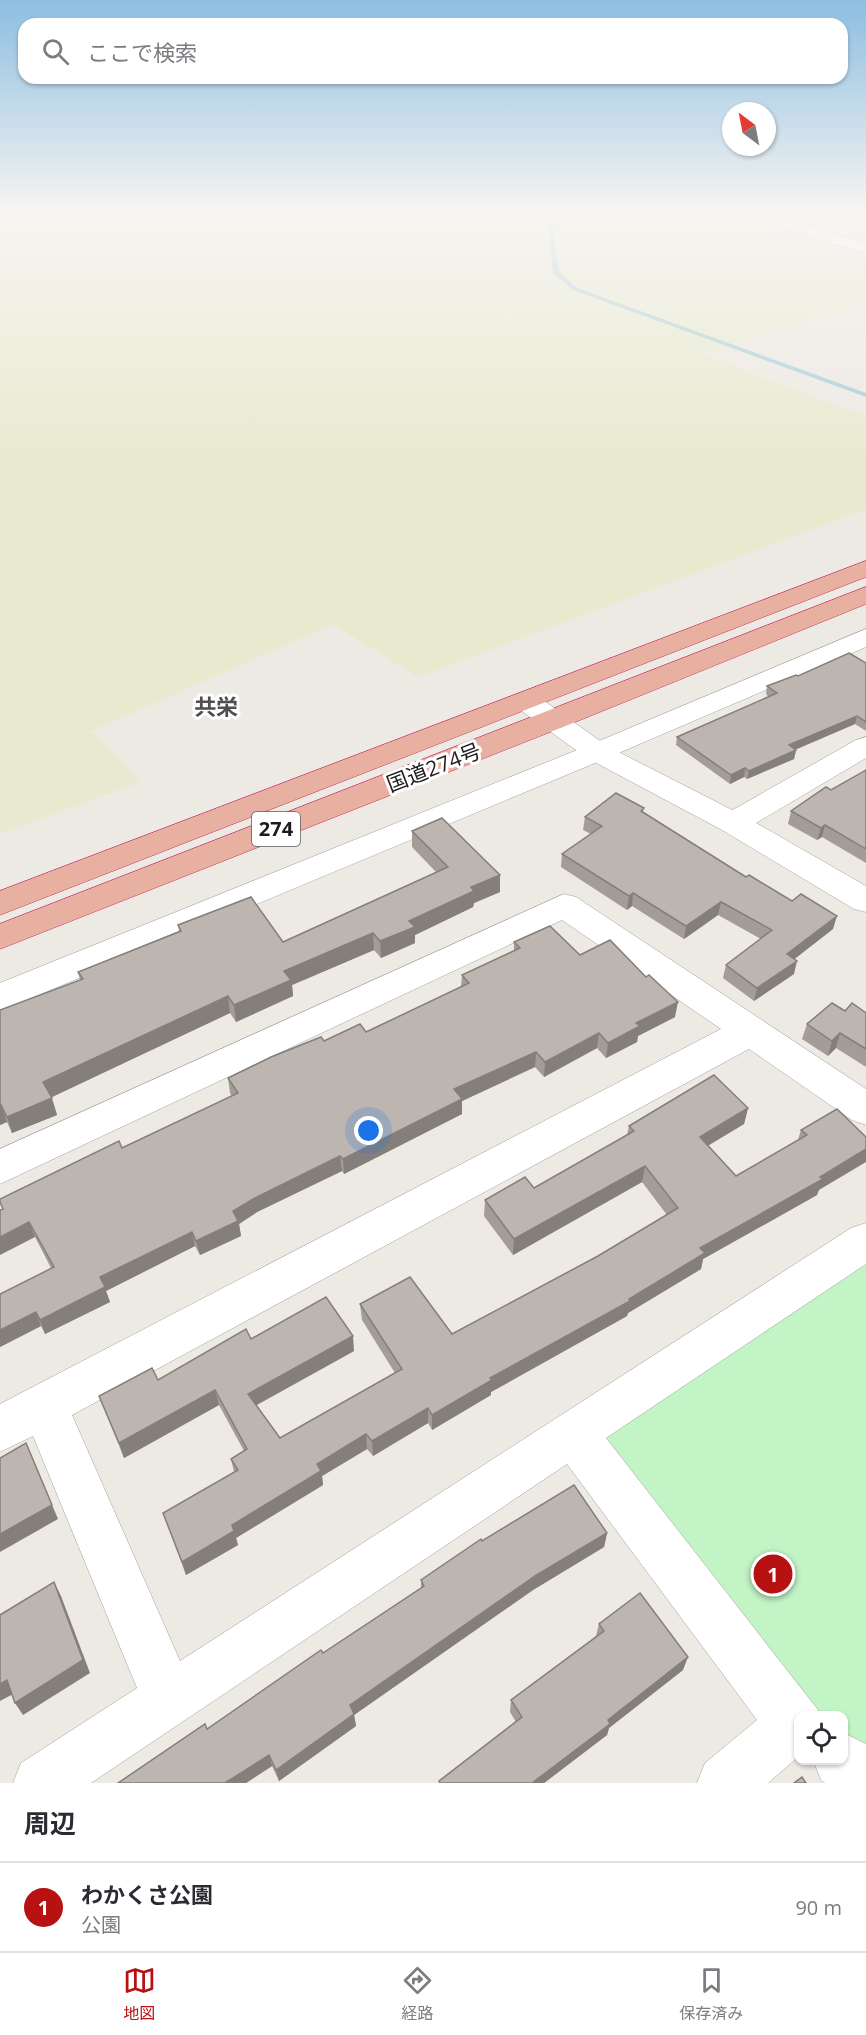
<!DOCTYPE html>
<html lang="ja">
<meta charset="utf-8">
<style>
:root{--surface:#fff;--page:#f7f7f7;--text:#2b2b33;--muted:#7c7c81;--line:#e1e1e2;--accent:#b71112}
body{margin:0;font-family:"Open Sans","Noto Sans JP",sans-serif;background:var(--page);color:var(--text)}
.controls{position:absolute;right:18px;bottom:18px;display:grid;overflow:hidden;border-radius:12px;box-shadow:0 2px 4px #0004}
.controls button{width:54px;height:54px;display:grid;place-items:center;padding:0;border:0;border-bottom:2px solid var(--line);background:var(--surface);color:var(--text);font:30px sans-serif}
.compass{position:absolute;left:722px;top:102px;width:54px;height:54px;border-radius:50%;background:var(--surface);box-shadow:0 2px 4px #0004;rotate:328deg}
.you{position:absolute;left:369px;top:1131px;width:21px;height:21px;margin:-15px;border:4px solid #fff;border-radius:50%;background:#1a73e8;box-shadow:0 0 0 9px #1a73e833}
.badge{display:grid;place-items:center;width:39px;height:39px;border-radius:50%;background:var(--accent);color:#fff;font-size:20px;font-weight:700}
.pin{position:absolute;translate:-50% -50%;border:3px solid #fff;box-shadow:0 2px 6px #0006}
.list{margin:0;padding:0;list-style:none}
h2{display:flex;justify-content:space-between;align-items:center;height:78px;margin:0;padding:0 24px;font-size:26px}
h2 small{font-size:20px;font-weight:400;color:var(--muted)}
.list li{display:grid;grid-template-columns:39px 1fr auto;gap:18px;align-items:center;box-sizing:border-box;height:90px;padding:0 24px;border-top:2px solid var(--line)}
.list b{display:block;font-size:22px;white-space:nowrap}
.list p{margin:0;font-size:20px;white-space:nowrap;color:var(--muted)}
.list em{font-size:20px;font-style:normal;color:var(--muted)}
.icon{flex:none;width:33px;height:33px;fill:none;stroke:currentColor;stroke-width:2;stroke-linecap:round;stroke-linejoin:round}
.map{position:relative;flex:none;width:866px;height:1783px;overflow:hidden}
.search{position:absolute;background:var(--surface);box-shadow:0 2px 4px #0004;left:18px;right:18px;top:18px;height:66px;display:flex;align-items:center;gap:15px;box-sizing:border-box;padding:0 21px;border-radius:18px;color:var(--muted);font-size:22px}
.sheet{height:168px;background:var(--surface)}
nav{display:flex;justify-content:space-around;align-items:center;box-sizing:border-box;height:84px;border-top:2px solid var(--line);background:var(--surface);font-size:16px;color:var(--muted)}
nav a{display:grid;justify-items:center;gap:3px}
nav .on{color:var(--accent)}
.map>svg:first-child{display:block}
.farmland{fill:#e8eacf}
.park{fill:#c2f4c6}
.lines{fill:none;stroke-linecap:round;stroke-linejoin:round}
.stream{fill:#a6ccd7;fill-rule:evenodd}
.minor-casing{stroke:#a0a0a0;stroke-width:1}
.tertiary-casing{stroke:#a0a0a0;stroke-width:1}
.trunk-casing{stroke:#c73366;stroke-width:1}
.minor{fill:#fff;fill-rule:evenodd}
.tertiary{fill:#fff;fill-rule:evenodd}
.trunk{fill:#e8b0a0;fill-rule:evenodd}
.wall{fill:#a39c97}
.shaded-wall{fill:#847f7b}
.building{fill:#bdb5b0;stroke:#847f7b;stroke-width:1.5}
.labels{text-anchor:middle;stroke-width:6;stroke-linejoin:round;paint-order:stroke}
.shield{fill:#fff;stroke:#606060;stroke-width:1.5}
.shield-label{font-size:20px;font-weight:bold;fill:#1c1c1c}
.street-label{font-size:21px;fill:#1c1c1c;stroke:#fff}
.neighbourhood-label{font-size:22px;font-weight:bold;fill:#4f4f4f;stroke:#fff}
</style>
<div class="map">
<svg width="866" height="1783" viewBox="0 0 866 1783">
<rect width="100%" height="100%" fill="#ede9e3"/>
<path class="farmland" d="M0,212H788L748,223L866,260V304L702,353L866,417V509L418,677L333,624L91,731L140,782L0,834Z"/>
<path class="park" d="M866,1241V1779L844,1760V1716H798V1730L793,1726L573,1433Z"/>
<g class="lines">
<path class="stream" d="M547,212H551L559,272L577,288L866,393V397L573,290L553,273Z"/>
<defs>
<g id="minor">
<path d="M741,212H764L866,244V254L743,215Z"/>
<path d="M866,629V647L607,758L0,1011V983L587,746Z"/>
<path d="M866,737V758L744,830L733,833L722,830L717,823L722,816L856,740Z"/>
<path d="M564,894L576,897L866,1089V1125L852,1120L749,1049L72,1415L180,1661L851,1228L866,1223V1264L606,1438L818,1710L820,1716H798V1757L768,1783H697L705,1763L757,1720L567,1464L91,1783H13L21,1763L137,1688L33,1436L0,1452V1404L721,1029L562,920L0,1184V1149Z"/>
<path d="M844,1733L866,1744V1783H825L821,1780L813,1760H844Z"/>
</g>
<path id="tertiary" d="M526,693L536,695L607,746L744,816L866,886V912L854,909L722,830L587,758L516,707L512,701L516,695Z"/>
<g id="trunk">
<path d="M866,561V577L0,915V891Z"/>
<path d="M866,587V604L563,727L0,949V924Z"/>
</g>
</defs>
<use href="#minor" class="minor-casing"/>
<use href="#tertiary" class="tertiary-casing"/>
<use href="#trunk" class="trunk-casing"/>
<use href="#minor" class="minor"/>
<use href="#tertiary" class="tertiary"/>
<use href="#trunk" class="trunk"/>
</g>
<g class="wall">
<path d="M866,663V731L855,724L795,750H796L794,759L747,779L744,777L730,784L676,745L677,737L769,697L766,694L767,686L798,676Z"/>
<path d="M866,770V863L822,837L817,840L788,824L791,811L831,790Z"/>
<path d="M644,808L643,812L746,877L833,929L794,959V974L754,1001L723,978L726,965L761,939L718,915L684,939L632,906L627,910L561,867L562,854L591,834L583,830L585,817Z"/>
<path d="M412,831L500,875V892L474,903L473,907L415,935V943L381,958L374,950L292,985L293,996L236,1022L230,1013L51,1097L57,1115L12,1133L7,1122L0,1125V1010L80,980L78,972L179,931L178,925L283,942L437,873L412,847Z"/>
<path d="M514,942L580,955L675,1017L638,1036L637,1042L606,1058L597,1048L544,1077L535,1067L462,1101V1114L344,1174L342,1171L257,1212L239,1224L241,1236L200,1255L195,1246L106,1291L110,1302L45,1334L41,1326L0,1347L51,1268L35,1237L0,1210L122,1148L232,1096L230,1093L228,1078L324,1041L366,1032L461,987L462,975L514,951Z"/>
<path d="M845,1011L866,1013V1067L836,1048L828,1056L802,1039L807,1024Z"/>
<path d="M748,1108L744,1124L708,1145L736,1176L798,1140L801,1130L837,1109L817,1195L703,1259L701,1269L628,1313L627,1316L491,1392V1395L432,1430L428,1423L373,1456L367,1449L322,1476L323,1485L236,1538L238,1545L186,1575L163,1513L234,1472L231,1459L244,1451L219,1405L124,1458L99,1396L158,1380L251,1339L354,1351L257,1405L280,1438L395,1373L362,1320L360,1304L452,1334L598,1256L667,1215L642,1182L513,1255L484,1216L485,1200L534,1188L627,1135L629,1126Z"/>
<path d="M607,1533L604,1547L533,1590L354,1715L356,1726L279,1781L272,1766L246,1783H118L207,1729L421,1588V1580L482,1541Z"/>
<path d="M599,1624L683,1670L609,1728L607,1735L544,1783H439V1781L516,1722L510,1712L511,1700L596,1636Z"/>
</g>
<g class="shaded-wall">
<path d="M857,716L855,724L787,753L789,745Z"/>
<path d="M796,750L794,759L747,779L749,771Z"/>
<path d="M745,768L744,777L730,784L731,775Z"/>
<path d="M825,825L822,837L817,840L821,828Z"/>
<path d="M500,875V892L474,903L473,907L415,935V943L381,958L380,941L409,921L471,887Z"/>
<path d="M633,893L632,906L627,910L629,896Z"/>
<path d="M721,902L718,915L684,939L686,926Z"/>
<path d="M837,916L833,929L783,968L787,954Z"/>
<path d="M373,933L374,950L292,985L293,996L236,1022L234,1005L284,971Z"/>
<path d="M797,961L794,974L754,1001L757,988Z"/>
<path d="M228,996L230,1013L48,1099L43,1082Z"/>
<path d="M678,1002L675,1017L638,1036L637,1042L606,1058L608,1043L636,1023Z"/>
<path d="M599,1033L597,1048L544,1077L545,1062Z"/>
<path d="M840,1033L836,1048L828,1056L832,1041Z"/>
<path d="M536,1052L535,1067L462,1101V1114L344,1174L343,1159L454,1089Z"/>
<path d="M52,1098L57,1115L12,1133L7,1117Z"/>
<path d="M1,1105L7,1122L0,1125V1106Z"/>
<path d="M748,1108L744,1124L696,1153L700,1137Z"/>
<path d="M866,1149V1162L819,1190L817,1195L703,1259L701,1269L628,1313L627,1316L491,1392V1395L432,1430V1415L490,1378L629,1299L700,1248Z"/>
<path d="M340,1156L342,1171L257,1212L239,1224L241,1236L200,1255L196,1241L233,1211L255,1198Z"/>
<path d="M645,1166L642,1182L513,1255L514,1239Z"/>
<path d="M29,1222L35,1237L0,1255V1237Z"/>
<path d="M192,1232L195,1246L106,1291L110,1302L45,1334L40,1320L100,1277Z"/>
<path d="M36,1312L41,1326L0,1347V1330Z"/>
<path d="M353,1336L354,1351L251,1408L248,1394Z"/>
<path d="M215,1390L219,1405L124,1458L119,1443Z"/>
<path d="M428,1408V1423L373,1456L372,1441Z"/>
<path d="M366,1434L367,1449L322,1476L323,1485L236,1538L238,1545L186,1575L182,1562L317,1464Z"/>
<path d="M26,1443L58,1519L0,1552V1534Z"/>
<path d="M607,1533L604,1547L533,1590L354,1715L356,1726L279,1781L276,1770L350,1705L535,1576Z"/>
<path d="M54,1582L61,1596L90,1673L23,1715L15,1703Z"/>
<path d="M688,1657L683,1670L609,1728L607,1735L544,1783H532L608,1720Z"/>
<path d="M7,1680L15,1693L0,1701V1684Z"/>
<path d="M269,1755L272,1766L246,1783H225Z"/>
</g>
<g class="building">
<path d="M849,653L866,663V722L857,716L789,745L796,750L749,771L745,768L731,775L677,737L777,693L767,686L796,675L798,676Z"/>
<path d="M866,770V849L825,825L821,828L791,811L826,787L831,790Z"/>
<path d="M616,793L644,808L641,811L746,877L749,875L792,901L801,894L837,916L787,954L797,961L757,988L726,965L772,930L721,902L686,926L633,893L629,896L562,854L602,826L585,817Z"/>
<path d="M442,818L500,875L471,887L474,891L409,921L415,927L380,941L373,933L284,971L291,980L234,1005L228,996L43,1082L52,1098L7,1117L1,1105L0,1106V1010L83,979L78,972L181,931L178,925L251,897L283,942L448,867L412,831Z"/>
<path d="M550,926L580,955L610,940L646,977L649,975L678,1002L636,1023L640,1026L608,1043L599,1033L545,1062L536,1052L454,1089L462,1099L343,1159L340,1156L255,1198L233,1211L238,1221L196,1241L192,1232L100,1277L105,1287L40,1320L36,1312L0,1330V1294L54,1267L29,1222L0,1237V1210L3,1209L0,1202V1199L119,1141L122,1148L238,1093L228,1078L271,1057L321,1037L324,1041L360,1024L366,1032L469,983L462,975L520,948L514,942Z"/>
<path d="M832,1003L845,1011L852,1003L866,1013V1049L840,1033L832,1041L807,1024Z"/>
<path d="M714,1075L748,1108L700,1137L736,1176L807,1135L801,1130L837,1109L866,1137V1149L820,1177L823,1179L700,1248L705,1253L629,1299L630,1301L490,1378L492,1380L432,1415L428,1408L372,1441L366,1434L317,1464L321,1471L232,1525L234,1531L182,1562L163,1513L238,1470L231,1459L247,1449L215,1390L119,1443L99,1396L152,1368L158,1380L246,1329L251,1339L326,1297L353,1336L248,1394L280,1438L402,1369L360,1304L410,1277L452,1334L598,1256L678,1208L645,1166L514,1239L485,1200L525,1177L534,1188L634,1131L629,1126Z"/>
<path d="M26,1443L52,1505L0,1534V1458Z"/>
<path d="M574,1485L607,1533L535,1576L350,1705L354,1714L276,1770L269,1755L225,1783H118L205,1724L207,1729L321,1650L323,1653L424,1586L421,1580L481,1539L482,1541Z"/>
<path d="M54,1582L83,1660L15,1703L7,1680L0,1684V1615Z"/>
<path d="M640,1593L688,1657L608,1720L610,1724L532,1783H440L439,1781L522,1717L511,1700L604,1631L599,1624Z"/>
<path d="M802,1777L806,1783H794Z"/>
</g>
<linearGradient id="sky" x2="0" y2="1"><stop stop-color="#8dbee1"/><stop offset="0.46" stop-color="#f7f5f2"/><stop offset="1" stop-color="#f7f5f2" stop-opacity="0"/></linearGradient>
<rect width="866" height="462" fill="url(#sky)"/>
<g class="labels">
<rect class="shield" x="252" y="812" width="48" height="34" rx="4.5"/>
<g class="shield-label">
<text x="276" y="836">274</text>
</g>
<g class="street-label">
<text transform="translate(434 768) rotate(-21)" y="7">国道274号</text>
</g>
<g class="neighbourhood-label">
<text x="216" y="715">共栄</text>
</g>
</g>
</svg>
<div class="controls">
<button><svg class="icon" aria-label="locate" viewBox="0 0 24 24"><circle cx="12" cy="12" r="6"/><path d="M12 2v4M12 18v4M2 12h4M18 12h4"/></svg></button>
</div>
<svg class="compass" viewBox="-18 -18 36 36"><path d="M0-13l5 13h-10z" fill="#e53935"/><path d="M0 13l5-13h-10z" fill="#7c7c81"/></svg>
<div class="you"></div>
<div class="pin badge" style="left:773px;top:1574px">1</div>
<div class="search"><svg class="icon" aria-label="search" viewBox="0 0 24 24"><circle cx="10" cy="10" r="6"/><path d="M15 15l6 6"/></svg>ここで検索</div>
</div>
<section class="sheet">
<h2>周辺<small></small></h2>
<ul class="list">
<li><span class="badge">1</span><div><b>わかくさ公園</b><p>公園</p></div><em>90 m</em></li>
</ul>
</section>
<nav>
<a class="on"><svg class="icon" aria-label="map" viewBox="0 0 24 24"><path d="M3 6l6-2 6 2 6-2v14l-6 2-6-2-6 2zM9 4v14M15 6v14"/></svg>地図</a>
<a><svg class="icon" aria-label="directions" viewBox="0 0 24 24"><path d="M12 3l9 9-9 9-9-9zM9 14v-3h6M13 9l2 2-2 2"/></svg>経路</a>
<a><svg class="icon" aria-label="saved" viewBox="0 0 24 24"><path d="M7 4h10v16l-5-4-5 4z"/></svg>保存済み</a>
</nav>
